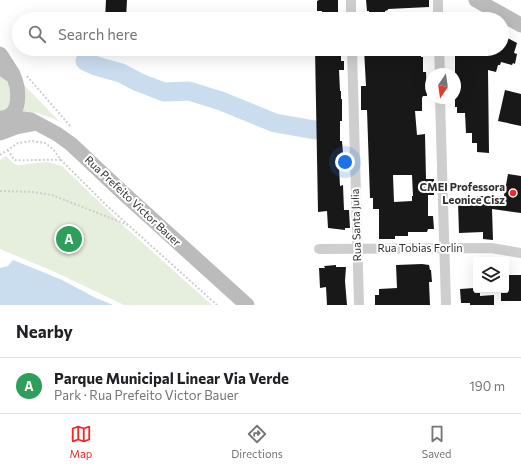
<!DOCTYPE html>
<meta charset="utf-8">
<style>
:root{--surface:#fff;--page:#f6f6f6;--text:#202124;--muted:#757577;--line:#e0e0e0;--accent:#f12a29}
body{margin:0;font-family:Commissioner,sans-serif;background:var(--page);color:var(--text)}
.controls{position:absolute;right:12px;bottom:12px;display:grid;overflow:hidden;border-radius:4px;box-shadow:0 4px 16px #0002}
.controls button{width:36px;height:36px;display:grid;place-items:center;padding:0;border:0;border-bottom:1px solid var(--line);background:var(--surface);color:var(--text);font:20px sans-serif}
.compass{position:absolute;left:425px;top:68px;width:36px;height:36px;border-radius:50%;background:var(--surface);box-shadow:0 4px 16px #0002;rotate:193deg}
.you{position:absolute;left:345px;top:162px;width:14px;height:14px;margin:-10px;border:3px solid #fff;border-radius:50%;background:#1a73e8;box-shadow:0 0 0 6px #1a73e833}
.badge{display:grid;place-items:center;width:26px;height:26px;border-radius:50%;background:var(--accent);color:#fff;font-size:13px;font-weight:700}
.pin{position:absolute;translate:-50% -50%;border:2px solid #fff;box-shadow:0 1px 4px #0006}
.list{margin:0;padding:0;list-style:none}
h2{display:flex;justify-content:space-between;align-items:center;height:52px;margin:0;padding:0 16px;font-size:17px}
h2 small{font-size:13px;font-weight:400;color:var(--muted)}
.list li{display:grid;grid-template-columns:26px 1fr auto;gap:12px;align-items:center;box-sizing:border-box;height:56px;padding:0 16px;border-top:1px solid var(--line)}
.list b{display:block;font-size:15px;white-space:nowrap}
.list p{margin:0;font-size:13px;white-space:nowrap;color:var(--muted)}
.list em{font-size:13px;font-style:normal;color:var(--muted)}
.icon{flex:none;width:22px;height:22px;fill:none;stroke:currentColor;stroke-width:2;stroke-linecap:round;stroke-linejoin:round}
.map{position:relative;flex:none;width:521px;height:305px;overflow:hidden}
.search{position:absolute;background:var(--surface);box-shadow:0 4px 16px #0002;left:12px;right:12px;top:12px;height:44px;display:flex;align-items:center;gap:10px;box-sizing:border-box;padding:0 14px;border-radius:22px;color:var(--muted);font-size:15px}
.sheet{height:108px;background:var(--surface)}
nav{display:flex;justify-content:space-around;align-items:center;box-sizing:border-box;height:56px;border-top:1px solid var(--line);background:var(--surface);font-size:11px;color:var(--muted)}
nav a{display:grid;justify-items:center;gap:2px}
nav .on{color:var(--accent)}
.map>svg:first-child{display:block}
.green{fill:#e6eede}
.water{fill:#c9ddef}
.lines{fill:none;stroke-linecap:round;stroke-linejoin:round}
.river{stroke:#c9ddef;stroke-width:19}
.building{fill:#181818;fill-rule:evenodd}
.path{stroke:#cecece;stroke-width:2;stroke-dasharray:2 2;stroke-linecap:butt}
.street{stroke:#cecece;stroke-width:10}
.secondary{stroke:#bbb;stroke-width:15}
.poi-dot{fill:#f12a29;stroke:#fff;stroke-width:1.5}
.labels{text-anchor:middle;stroke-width:4;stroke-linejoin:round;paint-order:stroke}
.poi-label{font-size:11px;font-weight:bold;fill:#313131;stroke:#fff;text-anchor:end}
.street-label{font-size:11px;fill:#313131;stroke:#fff}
</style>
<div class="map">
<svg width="521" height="305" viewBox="0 0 521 305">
<rect width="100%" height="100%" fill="#fff"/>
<g class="green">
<path d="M0,71L10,76L13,108L0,114Z"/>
<path d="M19,80L60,122C47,115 36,112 21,111Z"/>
<path d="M6,156L14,164L19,165L47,162L62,166L127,229L212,305H124L55,272L0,249V160Z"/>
</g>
<path class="water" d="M13,260L60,279L96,298L113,305H0V268L8,266Z"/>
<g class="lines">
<path class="river" d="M85,61L96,66L121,73L138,82L164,92L189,91L221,101L275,123L315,130"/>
</g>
<g class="building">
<path d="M106,0H127L126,19H105Z"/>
<path d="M319,0H338V19H322V11H317V1Z"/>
<path d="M366,0H429V7L388,9V10L385,11V19H369V11H367Z"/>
<path d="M502,35L517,43L514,53L517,54L515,64L513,63L512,65L501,62L500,65H498L496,72L488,70L489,153L477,152V143H472V133H466L465,113H457V107H455V51H459V49H502Z"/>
<path d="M315,49H341V61H344V70H339L340,91H341V99H342V121H340V141H342L344,166L339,167L340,186L343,185L344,210H349L350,228H345V230L328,228L327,211L318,212Z"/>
<path d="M364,49H390V52L421,50V57H423V72H426L427,96H423L422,98V111H415L417,135L425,134L426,179H434V195H428V216H433L434,229H428L427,232H408V236H395V239H379V209H373V198H370L367,110H361V86H366ZM393,175H412L413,196H412V201L394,202Z"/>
<path d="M505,90L521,94V126L498,121Z"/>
<path d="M508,174L521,176V213L492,209L493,240L483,239V232L459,233L458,203L477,202V196H504Z"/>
<path d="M422,264L429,265L430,270H431L432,282H429L430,305H375V295H379V289L397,288L396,265Z"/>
<path d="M336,265V267H346L345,281L347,305H327L326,287L320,288L319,268H325L324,266Z"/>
<path d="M506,275H521V301H501V290H506Z"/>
<path d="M474,288L480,290V296L494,295V305H470V303H461L460,289Z"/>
</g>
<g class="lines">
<g class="path">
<path d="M27,76L71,127"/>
<path d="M8,150C10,153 12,158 15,160C17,161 55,159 61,160"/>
<path d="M0,155L18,143L32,141L45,143L53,149L61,160L106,205L217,305"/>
<path d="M0,191L33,192L52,195L128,225"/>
</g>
<g class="street">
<path d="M351,0V19"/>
<path d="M438,0V19"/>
<path d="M352,49L359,305"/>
<path d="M439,49L440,74"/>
<path d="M440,98L446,305"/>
<path d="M319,249L491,248L521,253"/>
</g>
<g class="secondary">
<path d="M476,0L521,25"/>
<path d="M0,54L13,74"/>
<path d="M0,67L14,77C19,89 22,119 1,118"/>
<path d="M8,117L31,120L57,134L71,144L121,191L247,305"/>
<path d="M0,133L16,127L32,124"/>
</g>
</g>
<circle class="poi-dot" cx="513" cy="193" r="4"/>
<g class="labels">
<g class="poi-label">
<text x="505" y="191">CMEI Professora<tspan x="505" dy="13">Leonice Cisz</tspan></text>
</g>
<g class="street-label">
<text transform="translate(133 201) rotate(43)" y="4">Rua Prefeito Victor Bauer</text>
<text transform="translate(356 225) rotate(-92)" y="4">Rua Santa Julia</text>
<text x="420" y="252">Rua Tobias Forlin</text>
</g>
</g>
</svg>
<div class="controls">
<button><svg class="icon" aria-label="layers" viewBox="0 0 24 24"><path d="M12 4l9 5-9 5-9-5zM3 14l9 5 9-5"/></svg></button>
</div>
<svg class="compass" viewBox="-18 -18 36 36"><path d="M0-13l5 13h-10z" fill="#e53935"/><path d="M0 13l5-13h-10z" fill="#757577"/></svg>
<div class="you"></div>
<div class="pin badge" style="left:69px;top:239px;background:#2e9e5b">A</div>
<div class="search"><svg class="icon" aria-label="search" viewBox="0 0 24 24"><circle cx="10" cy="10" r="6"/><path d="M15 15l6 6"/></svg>Search here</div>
</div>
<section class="sheet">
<h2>Nearby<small></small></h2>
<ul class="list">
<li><span class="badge" style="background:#2e9e5b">A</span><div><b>Parque Municipal Linear Via Verde</b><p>Park · Rua Prefeito Victor Bauer</p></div><em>190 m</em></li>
</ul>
</section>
<nav>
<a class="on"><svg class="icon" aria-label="map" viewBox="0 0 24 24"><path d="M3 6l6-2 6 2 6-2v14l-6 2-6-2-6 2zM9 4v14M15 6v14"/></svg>Map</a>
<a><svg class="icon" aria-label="directions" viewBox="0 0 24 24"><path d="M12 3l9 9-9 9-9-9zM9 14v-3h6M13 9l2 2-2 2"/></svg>Directions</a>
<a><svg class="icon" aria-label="saved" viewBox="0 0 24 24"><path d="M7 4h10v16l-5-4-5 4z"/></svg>Saved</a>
</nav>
